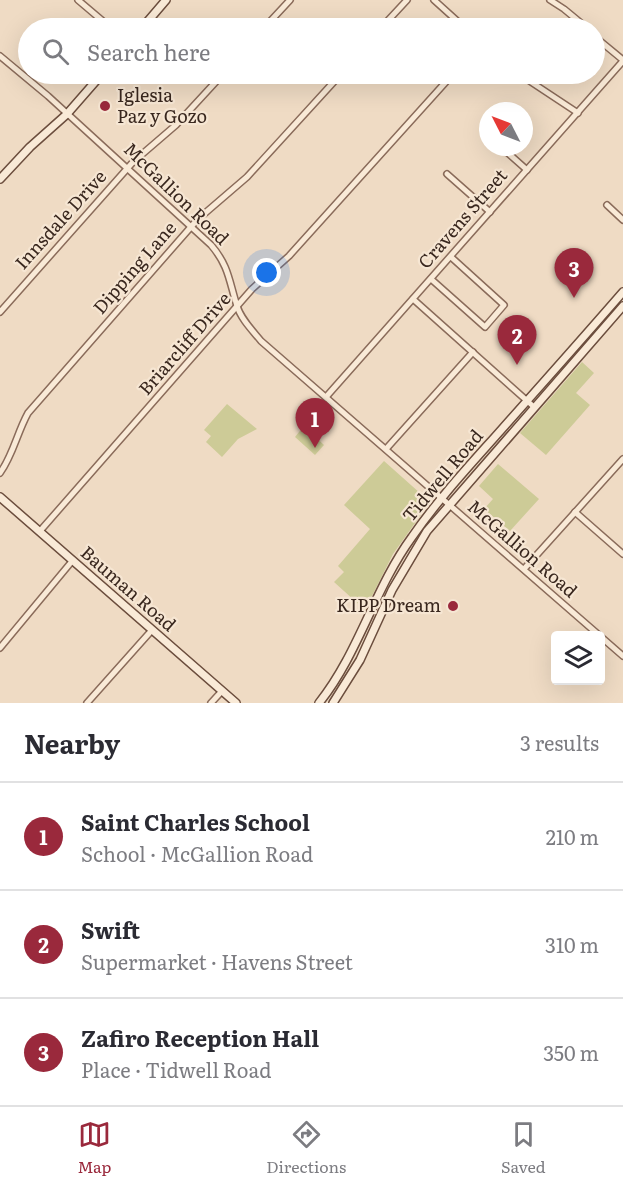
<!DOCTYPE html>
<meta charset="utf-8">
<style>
:root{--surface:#fff;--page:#f7f7f7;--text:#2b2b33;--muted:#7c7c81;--line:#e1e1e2;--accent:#9a293c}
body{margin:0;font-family:Literata,serif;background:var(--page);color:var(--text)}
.controls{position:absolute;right:18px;bottom:18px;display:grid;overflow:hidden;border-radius:6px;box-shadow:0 6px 24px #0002}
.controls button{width:54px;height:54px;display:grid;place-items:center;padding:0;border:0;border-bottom:2px solid var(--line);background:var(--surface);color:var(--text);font:30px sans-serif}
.compass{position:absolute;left:479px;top:102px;width:54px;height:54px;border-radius:50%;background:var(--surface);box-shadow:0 6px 24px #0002;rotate:312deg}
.you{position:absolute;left:267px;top:273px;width:21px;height:21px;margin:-15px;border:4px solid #fff;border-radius:50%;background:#1a73e8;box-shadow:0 0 0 9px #1a73e833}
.badge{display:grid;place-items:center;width:39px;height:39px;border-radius:50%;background:var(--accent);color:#fff;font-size:20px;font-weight:700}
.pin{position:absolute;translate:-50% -50px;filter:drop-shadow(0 2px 3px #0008)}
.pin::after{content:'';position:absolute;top:32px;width:21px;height:18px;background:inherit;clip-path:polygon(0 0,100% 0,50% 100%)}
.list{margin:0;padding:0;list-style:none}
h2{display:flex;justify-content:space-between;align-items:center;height:78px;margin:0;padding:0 24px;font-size:26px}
h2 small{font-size:20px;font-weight:400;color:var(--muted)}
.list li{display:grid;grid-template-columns:39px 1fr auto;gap:18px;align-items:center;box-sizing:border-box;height:108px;padding:0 24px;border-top:2px solid var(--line)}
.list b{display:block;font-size:22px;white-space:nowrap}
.list p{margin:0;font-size:20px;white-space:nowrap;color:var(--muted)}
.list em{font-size:20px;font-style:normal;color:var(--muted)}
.icon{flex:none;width:33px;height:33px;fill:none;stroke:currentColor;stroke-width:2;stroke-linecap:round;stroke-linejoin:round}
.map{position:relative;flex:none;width:623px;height:703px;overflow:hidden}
.search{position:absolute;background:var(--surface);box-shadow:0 6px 24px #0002;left:18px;right:18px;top:18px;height:66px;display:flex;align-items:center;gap:15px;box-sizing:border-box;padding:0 21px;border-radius:33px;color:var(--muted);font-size:22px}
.sheet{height:402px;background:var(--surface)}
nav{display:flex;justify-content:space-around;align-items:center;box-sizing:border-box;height:84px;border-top:2px solid var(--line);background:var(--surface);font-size:16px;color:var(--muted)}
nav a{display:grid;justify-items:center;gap:3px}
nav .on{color:var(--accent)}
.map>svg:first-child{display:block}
.green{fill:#cdcb97}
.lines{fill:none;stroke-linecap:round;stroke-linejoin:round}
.street-casing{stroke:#8a6b5a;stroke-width:8}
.secondary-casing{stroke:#6b4d3d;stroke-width:10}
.street{stroke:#f9ead7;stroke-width:5}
.secondary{stroke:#f9ead7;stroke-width:7}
.poi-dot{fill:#9a293c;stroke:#f6e6d3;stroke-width:2}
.labels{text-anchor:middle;stroke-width:4.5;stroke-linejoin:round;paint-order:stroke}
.poi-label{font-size:18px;fill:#39271e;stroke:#f6e6d3;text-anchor:start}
.street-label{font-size:18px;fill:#39271e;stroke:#f6e6d3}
</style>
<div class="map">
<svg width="623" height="703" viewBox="0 0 623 703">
<rect width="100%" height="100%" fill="#efdbc4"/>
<g class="green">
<path d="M582,362L594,373L576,393L590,405L546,455L520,433Z"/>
<path d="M227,404L257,429L238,439L222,457L206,442L211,436L204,430Z"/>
<path d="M304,426L324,445L315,455L295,437Z"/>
<path d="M384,461L430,502L393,554L365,610L334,582L344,572L338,566L370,529L344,505Z"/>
<path d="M498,464L539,499L510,531L484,509L493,499L479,486Z"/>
</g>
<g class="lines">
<defs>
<g id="street">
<path d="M78,0L111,28"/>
<path d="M434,0L465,28"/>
<path d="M550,0L564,9L587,28"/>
<path d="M264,28L290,0"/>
<path d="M381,28L407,0"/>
<path d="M594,36L623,60"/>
<path d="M0,56L48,96L211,245C229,266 229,281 237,306C241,319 252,330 261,341L600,636"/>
<path d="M519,74L578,113"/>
<path d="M485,133L488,136"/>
<path d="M501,147L527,170"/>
<path d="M447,174L490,212"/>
<path d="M607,205L623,220"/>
<path d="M431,279L485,327L504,305L451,257"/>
<path d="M413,299L534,407"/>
<path d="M0,312L133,162L176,125L223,74"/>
<path d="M326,397L623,61"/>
<path d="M386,449L473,352"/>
<path d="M0,473C13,455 17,433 28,413L197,220L247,177L341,74"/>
<path d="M575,512L623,554"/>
<path d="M40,531L252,289L289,256L453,74"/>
<path d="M524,569L623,459"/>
<path d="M600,636L623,656"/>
<path d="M0,648L73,560"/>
<path d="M87,703L152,630"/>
<path d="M211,703L222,691"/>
</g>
<g id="secondary">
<path d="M142,28L166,0"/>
<path d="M0,179L30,147L67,114L102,74"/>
<path d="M0,497L236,703"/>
<path d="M319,703C359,653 374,589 412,537C439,498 471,464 502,429C543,383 583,338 623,292"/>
<path d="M333,703L360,660L392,590L427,531L623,306"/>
</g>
</defs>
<use href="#street" class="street-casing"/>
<use href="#secondary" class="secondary-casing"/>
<use href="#street" class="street"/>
<use href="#secondary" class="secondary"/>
</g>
<g class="poi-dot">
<circle cx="105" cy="106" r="6"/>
<circle cx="453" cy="606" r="6"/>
</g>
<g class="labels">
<g class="poi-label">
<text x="117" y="102">Iglesia<tspan x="117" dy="21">Paz y Gozo</tspan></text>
<text x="441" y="612" text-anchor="end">KIPP Dream</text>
</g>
<g class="street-label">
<text transform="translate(176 194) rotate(44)" y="6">McGallion Road</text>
<text transform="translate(463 219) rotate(-49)" y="6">Cravens Street</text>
<text transform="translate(61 220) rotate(-48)" y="6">Innsdale Drive</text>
<text transform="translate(135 268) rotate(-49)" y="6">Dipping Lane</text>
<text transform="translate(185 344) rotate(-49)" y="6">Briarcliff Drive</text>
<text transform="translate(443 476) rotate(-50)" y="6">Tidwell Road</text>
<text transform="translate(522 549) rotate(41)" y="6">McGallion Road</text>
<text transform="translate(128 589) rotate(41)" y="6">Bauman Road</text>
</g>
</g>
</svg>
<div class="controls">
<button><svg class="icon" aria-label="layers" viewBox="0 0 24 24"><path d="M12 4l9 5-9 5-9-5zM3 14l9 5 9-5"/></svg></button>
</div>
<svg class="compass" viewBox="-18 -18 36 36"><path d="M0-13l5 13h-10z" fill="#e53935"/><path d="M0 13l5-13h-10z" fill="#7c7c81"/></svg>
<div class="you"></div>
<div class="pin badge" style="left:315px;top:448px">1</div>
<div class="pin badge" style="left:517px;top:365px">2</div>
<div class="pin badge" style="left:574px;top:298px">3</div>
<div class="search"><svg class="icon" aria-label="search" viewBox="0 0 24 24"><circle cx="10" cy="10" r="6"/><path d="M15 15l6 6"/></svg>Search here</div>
</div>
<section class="sheet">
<h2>Nearby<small>3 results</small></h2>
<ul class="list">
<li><span class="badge">1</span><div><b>Saint Charles School</b><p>School · McGallion Road</p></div><em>210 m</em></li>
<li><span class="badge">2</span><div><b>Swift</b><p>Supermarket · Havens Street</p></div><em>310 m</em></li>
<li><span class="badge">3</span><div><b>Zafiro Reception Hall</b><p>Place · Tidwell Road</p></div><em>350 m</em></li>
</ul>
</section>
<nav>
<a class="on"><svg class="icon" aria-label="map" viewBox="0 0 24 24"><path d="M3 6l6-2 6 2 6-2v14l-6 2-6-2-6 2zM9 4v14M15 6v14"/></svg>Map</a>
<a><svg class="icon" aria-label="directions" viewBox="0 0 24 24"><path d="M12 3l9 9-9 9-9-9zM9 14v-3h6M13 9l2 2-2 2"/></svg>Directions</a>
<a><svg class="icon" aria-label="saved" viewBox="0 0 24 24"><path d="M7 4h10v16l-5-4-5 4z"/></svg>Saved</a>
</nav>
